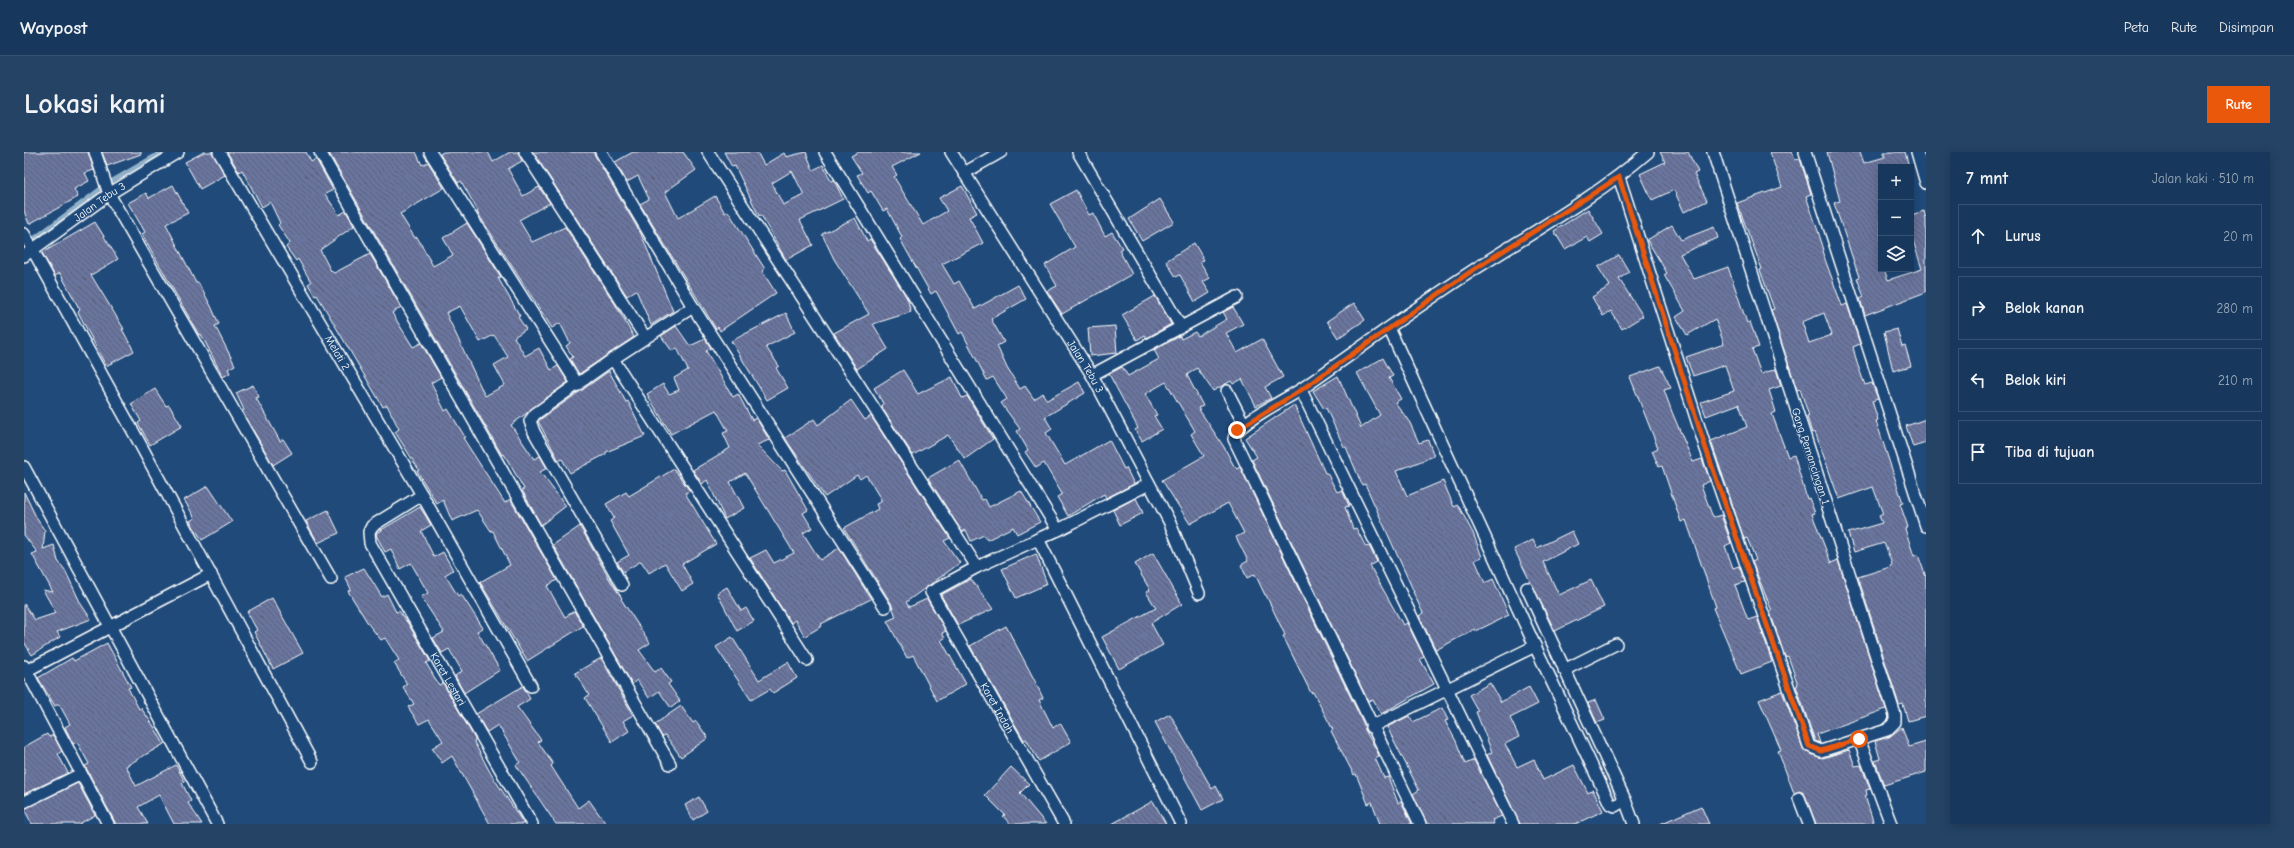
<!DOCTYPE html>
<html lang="id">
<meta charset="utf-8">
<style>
:root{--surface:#17385c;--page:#244365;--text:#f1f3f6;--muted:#9eacbb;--line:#365272;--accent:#ea580c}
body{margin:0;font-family:"Comic Neue",sans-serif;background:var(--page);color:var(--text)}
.controls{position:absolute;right:12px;top:12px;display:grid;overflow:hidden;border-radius:0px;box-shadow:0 2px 10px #0003}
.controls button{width:36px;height:36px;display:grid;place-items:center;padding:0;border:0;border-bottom:1px solid var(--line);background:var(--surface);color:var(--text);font:20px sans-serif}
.stop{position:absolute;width:12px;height:12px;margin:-9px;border:3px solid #ea580c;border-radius:50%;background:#fff}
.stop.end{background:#ea580c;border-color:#fff;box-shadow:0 1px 4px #0008}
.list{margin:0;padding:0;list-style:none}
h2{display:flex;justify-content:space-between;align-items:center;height:52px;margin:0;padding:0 16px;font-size:17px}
h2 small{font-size:13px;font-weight:400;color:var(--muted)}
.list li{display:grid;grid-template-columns:26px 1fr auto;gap:12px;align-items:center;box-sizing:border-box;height:64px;margin:0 8px 8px;padding:0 8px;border:1px solid var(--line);border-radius:0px}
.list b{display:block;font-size:15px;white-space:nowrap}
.list em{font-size:13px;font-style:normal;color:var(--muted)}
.icon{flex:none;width:22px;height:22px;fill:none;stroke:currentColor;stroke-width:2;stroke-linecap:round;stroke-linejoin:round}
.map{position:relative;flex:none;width:1902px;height:672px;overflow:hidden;border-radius:0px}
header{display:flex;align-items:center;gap:24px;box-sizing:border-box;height:56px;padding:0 20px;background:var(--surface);border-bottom:1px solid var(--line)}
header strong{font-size:19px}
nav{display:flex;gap:22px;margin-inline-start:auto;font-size:14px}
.intro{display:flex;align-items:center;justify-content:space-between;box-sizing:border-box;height:96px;padding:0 24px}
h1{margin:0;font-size:28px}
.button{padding:10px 18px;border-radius:0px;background:var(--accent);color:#fff;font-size:14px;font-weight:700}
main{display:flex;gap:24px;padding:0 24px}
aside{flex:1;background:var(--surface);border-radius:0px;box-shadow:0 2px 10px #0003}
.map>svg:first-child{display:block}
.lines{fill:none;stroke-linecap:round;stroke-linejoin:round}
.stream{stroke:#91b1c9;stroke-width:4.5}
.building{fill:url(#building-back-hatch);stroke:#fff;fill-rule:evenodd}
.street-casing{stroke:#fff;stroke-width:14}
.street{stroke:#1f4a7a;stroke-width:11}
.route{stroke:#ea580c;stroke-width:5}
.labels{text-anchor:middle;stroke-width:3;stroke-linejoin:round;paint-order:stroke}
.street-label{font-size:11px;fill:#fff;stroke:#1f4a7a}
</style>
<header>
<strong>Waypost</strong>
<nav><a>Peta</a><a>Rute</a><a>Disimpan</a></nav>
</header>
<div class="intro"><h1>Lokasi kami</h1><a class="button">Rute</a></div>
<main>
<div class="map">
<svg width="1902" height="672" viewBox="0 0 1902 672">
<defs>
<pattern id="building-back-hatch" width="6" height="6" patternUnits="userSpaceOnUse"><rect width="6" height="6" fill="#6a759f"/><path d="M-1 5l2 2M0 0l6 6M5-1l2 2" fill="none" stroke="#5b6076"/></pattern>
</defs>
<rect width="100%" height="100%" fill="#1f4a7a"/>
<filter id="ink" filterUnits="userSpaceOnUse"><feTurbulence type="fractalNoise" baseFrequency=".025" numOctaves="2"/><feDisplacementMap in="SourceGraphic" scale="8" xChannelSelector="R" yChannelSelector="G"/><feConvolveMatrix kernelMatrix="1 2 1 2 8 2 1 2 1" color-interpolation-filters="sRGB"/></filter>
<g filter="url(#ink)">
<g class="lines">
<path class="stream" d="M0,94L83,32L138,0"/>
</g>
<g class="building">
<path d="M0,0H64L70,18L61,21L65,29L50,37L54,45L5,72L0,59Z"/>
<path d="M78,0H117V2L83,14Z"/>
<path d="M180,0H188L201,23L176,37L161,10Z"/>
<path d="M203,0H282L287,10L292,7L309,38L301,42L315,63L322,59L330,74L296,98L307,119L310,121L346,102L377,155L368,161L389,195L397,191L417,225L407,231L421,259L424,257L441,285L439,286L481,351L486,347L533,428L523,434L541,465L550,459L559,474L503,509L456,430L486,413L469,379H467L453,358L428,369L419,348L413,352L393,319L395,318L371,280L375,277L363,253L359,255L293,143L291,144L284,132L287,130L274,107L272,109L262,95L266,91L254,73L256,71L246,50L238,55L218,18L215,20Z"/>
<path d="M307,0H392L398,13L404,10L420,36L376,62L391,86L393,85L409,114L429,103L419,86L443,71L477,125L474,126L496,164L494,165L502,177L490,185L501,204L515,196L527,218L534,214L544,230L487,273L510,307L516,304L523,316L516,320L542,354L517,373L498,338L500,337L480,302L478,303L305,1ZM436,154L456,190L470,183L484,205L470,213L481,233L461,244L422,161Z"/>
<path d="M419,0H464L469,10L486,0H494L498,9L484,17L499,44L515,35L526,51L495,68L508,90L541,75L591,152L610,185L555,222L546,207L549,205L542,194L546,191L536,171L528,176L453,60L454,59L437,29L434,31L416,2Z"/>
<path d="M509,0H569L617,82L649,159L627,173L612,138L603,144Z"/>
<path d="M609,0H659L672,18L641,40L654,66L691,44L701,61L704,59L741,117L738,119L752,141L696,179L694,175L692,177L616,52L625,47L614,24L603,30L591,10Z"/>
<path d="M700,0H733L740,13L760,1L762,5L782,0L789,18L799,13L807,29L810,28L819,47L776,68L789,93L762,108L737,63L735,64L711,14L708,15ZM768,19L780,43L759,53L748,31Z"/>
<path d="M834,0H897L868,15L873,23L870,25L899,73L923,59L915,46L938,34L953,61L945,65L959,91L918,112L930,132L935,129L951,157L994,133L1002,147L967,167L980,190L973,194L983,216L996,237L1001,234L1010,247L1018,241L1023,248L1055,230L1061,241L1021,265L1028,277L1022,281L1041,313L1085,288L1100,317L1102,316L1110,332L1082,346L1080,342L1044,364L1033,345L1038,342L1020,311L1012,316L1001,300L1004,298L993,279L996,277L977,251L983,247L969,225L963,228L938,180L935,182L912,139L907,142L876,87L878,85L863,57L859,59L847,39L844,41L833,23L838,21L827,4Z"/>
<path d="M1636,0H1664L1674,20L1670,22L1683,49L1660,60L1650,38L1628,48L1616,22L1641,10Z"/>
<path d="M1746,0H1768L1771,8L1776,7L1787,42L1782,44L1794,79L1800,98L1798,99L1818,154L1823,152L1836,192L1829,195L1833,211L1841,233L1848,231L1854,247L1848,249L1854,268L1852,269L1879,351L1876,352L1884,375L1881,377L1890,404L1894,403L1902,425V564L1884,569L1879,552L1875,553L1834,425L1866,415L1868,412L1860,391L1830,400L1824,381L1858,371L1855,364L1859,362L1849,335L1815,347L1791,280L1788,281L1783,265L1785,264L1776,237L1773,238L1747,158L1750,157L1736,118L1738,117L1713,51L1758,35ZM1800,161L1808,183L1785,191L1778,170Z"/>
<path d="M1803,0H1836L1840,11L1861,5L1860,0H1881L1885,15H1857V117H1860L1864,128L1898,117L1887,82V63L1900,59L1902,67V140L1841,163L1836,147L1840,145L1833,126L1835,125L1810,51L1816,49Z"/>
<path d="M149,33L164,61L142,72L172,131L174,130L187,154L195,172L191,174L211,213L204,217L206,221L199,225L177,182L175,183L127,98L118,82L121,80L104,51L122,41L125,46Z"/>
<path d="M1052,38L1065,63L1069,61L1081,84L1088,80L1098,96L1095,98L1108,122L1038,162L1023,139L1033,134L1021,113L1051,95L1026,52Z"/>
<path d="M1136,47L1150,70L1118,89L1105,67Z"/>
<path d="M1564,57L1579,82L1566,90L1563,85L1541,97L1530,79Z"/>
<path d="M831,66L843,89L846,87L883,146L887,160L849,172L864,197L833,217L810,181L845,162L810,107L798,82Z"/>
<path d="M71,70L94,107L67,123L100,177H98L110,199L82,214L54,160L56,158L36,121L31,124L18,101Z"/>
<path d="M1648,73L1657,88L1690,75L1694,86L1656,102L1670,127L1704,115L1723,171L1726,170L1735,195L1728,197L1737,222L1752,217L1757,234L1745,238L1752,260L1748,262L1764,305L1770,303L1783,347L1785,346L1791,361L1788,362L1807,411L1814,408L1862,557L1793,582L1796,591L1791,589L1772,534L1774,533L1764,504L1761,505L1746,460L1748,459L1728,410L1732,408L1723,386L1720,387L1687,289L1723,275L1715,252L1682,264L1677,250L1710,239L1701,213L1669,224L1662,205L1700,192L1691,167L1663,183L1652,165L1661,159L1640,123L1643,121L1623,88Z"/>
<path d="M1170,91L1180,108L1176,110L1186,126L1179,130L1186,141L1171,150L1156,123L1152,125L1142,109Z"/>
<path d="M1595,103L1605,120L1595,127L1619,164L1598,177L1587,159L1579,164L1568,145L1586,134L1574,115Z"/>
<path d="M1131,144L1147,172L1123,186L1121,183L1113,188L1098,163Z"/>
<path d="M1330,151L1341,168L1314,186L1303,169Z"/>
<path d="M1209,155L1219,172L1202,181L1213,201L1238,187L1259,225L1241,235L1247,246L1232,254L1218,227L1209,232L1207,229L1189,239L1173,216L1163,223L1179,254L1174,256L1200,295L1210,314L1213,317L1216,315L1340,573L1341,578L1353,599L1355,604L1351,606L1360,626L1364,625L1374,651L1377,649L1388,672H1356L1348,650L1344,652L1332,622L1330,623L1307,579L1309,578L1289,540L1287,541L1259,484L1261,483L1242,443H1241L1231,422L1223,426L1217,413L1224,409L1212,385L1220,381L1204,351L1166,372L1138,328L1180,304L1167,282L1171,279L1142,230L1121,242L1133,263L1130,264L1138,277L1118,289L1111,278L1114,276L1085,222L1098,215L1104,224L1135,207L1130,198L1156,184L1157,187L1171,180L1174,184L1203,167L1199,160Z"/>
<path d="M762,161L771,180L742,195L755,214L752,216L764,236L743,248L707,189Z"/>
<path d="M652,174L666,194L681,187L687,196L682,199L709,245L714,242L728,268L732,266L743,284L745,288L733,293L758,319L761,318L784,358L779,361L788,376L779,381L796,408L815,396L847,447L797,472L798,474L781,484L771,468L767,471L726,406L742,398L750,411L770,401L721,321L706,330L720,356L701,367L683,328L678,332L669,318L706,296L699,281L704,279L692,258L647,282L623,242L639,232L645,242L655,238L650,226L664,218L653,196L648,199L637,184Z"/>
<path d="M1091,174L1093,201L1066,204L1064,176Z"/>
<path d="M1873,177L1878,194L1881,193L1887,214L1869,219L1860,180Z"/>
<path d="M1359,206L1369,224L1365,226L1377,247L1371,250L1386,271L1395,291L1404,288L1410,304L1372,319L1383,344L1419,329L1430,355L1434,353L1449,381L1458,405L1451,408L1461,431L1469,427L1485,463L1452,479L1451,477L1412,498L1395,464L1399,461L1389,440H1390L1341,332L1338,333L1322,295H1320L1302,256L1300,257L1289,239L1314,224L1337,276L1356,263L1333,221Z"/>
<path d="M1636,214L1647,236L1640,238L1648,260L1669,310L1678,307L1686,329L1677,333L1688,363L1690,365L1697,363L1707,391L1701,394L1709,416L1715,414L1721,430L1711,433L1724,468L1733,465L1748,510L1717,522L1689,456L1692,455L1662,368L1657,370L1638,314L1635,315L1628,299L1634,296L1606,225Z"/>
<path d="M879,218L894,242L928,225L938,246L943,244L969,287L941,307L924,283L889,303L858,256L859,251L850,236Z"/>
<path d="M585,219L602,250L604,249L621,284L582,300V302L546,321L538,307L535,309L514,269Z"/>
<path d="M229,233L235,245L232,246L256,289L259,287L268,301L249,313L218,259L220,258L212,241Z"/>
<path d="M131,237L142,254L145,253L158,274L126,293L114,271L117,269L107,252Z"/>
<path d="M827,248L841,268L847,264L926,386L920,389L936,411L882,450L885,455L903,447L922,479L918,481L921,486L917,488L942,532L913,549L889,503L883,506L863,469L872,465L867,451L820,376L854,357L852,352L858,349L842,323L836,327L833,323L801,345L761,286L790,267L794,273Z"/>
<path d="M1270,253L1301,321H1303L1313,340L1318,338L1325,354L1321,355L1329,377L1332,376L1342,395L1345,394L1353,410L1346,414L1379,473L1383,471L1400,505L1396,507L1410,532L1357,562L1349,547L1344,549L1228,308L1233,305L1221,286Z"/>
<path d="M1902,267V291L1889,295L1882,274Z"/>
<path d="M935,308L958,348L961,347L965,355L997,339L1016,370L993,382L989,375L963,388L960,383L947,389L942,378L938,380L904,326Z"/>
<path d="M650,317L666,339L661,341L692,392L658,412L669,432L658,439L641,411L625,421L617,409L599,420L593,410L605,403L586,369L590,366L582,352L602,340L605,344Z"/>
<path d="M184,334L208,370L178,388L166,369L171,366L160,348Z"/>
<path d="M0,340L13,367L21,379L19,397L30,393L34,409L41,418L57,452L67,467L33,480L36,485L8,503L0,490V452L11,468L32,461L19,438L29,440L8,402L13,400L0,383Z"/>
<path d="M1112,346L1119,361L1096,373L1089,358Z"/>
<path d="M396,355L407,373L397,379L410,405L419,400L429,418L421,423L434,444L437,442L459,476L453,479L476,518L440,541L431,524L438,519L425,497L418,501L409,486L420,480L397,445L404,441L387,411L376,417L367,397L361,400L353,385L352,381Z"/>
<path d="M304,358L315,381L294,391L282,369Z"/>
<path d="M556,374L587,430L598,446L597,447L626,491L615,498L631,520L637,516L647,530L644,532L656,549L647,556L635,539L625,546L613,528L608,532L529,393Z"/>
<path d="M1548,379L1554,392L1519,410L1535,443L1567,428L1580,455L1531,479L1490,397L1509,388L1513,396Z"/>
<path d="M1129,401L1158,452L1127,471L1139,493L1095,517L1078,485L1132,456L1122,440L1126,438L1111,412Z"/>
<path d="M1012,402L1023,432L992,446L978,417Z"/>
<path d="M340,416L358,445L363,442L372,460L375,459L385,473L406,509L402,511L415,533L419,531L451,587L450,590L467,622L500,672H466L428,604L418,611L408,596L419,589L405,567L395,572L384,555L390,552L379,535L383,532L370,511L375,508L361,486L357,488L345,473L324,439L327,437L321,425Z"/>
<path d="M947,427L969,457L934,473L917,443Z"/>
<path d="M703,435L717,459L722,456L730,469L713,479L693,441Z"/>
<path d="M248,446L279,501L249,517L230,480L233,478L223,460Z"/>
<path d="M982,474L1011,529L1019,546L1015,548L1029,576L1036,571L1047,590L1015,609L1002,587L1000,588L946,494Z"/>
<path d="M708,485L735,528L764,510L773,526L749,541L746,537L727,548L692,495Z"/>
<path d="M83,491L107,535L104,536L115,557L117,556L129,573L140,592L102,614L112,634L152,613L161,630L158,631L167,649L164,651L178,672H150L135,643L114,655L124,672H92L61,614L65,612L53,590L49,592L41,575L46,572L35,552L31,554L14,526L48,506L50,509Z"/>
<path d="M577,506L609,563L599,569L605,579L588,590L561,546L565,543L551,521Z"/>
<path d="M1466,531L1477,550L1505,535L1514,552L1486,566L1495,585L1481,592L1493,615L1510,607L1519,628L1550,613L1564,641L1569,638L1579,659L1551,672H1496L1463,603L1468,600L1452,560L1454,559L1445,543Z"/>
<path d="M499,534L506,547L493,555L517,588L514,590L529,612L527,614L554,656L565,648L582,672H532L492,613L496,610L474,573L463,580L452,562Z"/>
<path d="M1758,539L1780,599L1799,606L1825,598L1831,614L1837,613L1846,637L1842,638L1843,643L1841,644L1850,672H1792L1781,643L1776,639L1770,641L1754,599L1757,598L1735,548Z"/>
<path d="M1572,548L1581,568L1573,571L1564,551Z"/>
<path d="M657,554L669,571L672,569L684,586L657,605L641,583L638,585L631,572Z"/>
<path d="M1418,556L1424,568L1421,569L1432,589L1441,612L1450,608L1478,664L1468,668L1470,672H1403L1389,642L1395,638L1363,575L1385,564L1389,570Z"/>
<path d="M1146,562L1188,637L1192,634L1199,647L1178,658L1131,570Z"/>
<path d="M1878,575L1885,595L1902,590V620L1860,633L1851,609L1856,607L1851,589L1865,585Z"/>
<path d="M23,582L25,585L29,583L38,599L34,602L44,621L0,642V595Z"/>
<path d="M987,615L1005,632L996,641L1022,672H986L979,664L981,663L961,643Z"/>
<path d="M54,631L71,663L55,672H8L0,657Z"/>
<path d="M675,645L683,659L669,668L661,653Z"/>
<path d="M1129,649L1142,672H1088Z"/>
<path d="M1677,654L1685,672H1636Z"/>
</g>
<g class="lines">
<defs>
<g id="street">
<path d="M71,0L85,42L307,427"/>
<path id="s1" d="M195,0L398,343L348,374L345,380L346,391L508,672"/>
<path d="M296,0L646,612"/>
<path d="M406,0L554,233"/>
<path d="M501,0L621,185"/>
<path d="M577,0L669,155L861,455"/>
<path d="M684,0L953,415"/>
<path d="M801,0L1034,378L1014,387L1157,672"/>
<path id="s2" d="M927,0L1068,223L1145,369L1175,441"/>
<path d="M1054,0L1157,175"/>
<path d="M1781,0L1902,374"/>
<path d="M1893,0L1902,31"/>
<path d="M940,21L977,0"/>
<path d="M1595,25L1682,297L1785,594L1797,599L1863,578L1871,570V563L1689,0"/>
<path d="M0,82L115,290L288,610"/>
<path id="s3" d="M0,104L85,42L154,0"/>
<path d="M1365,176L1511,494L1586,652L1591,654L1601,648L1503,436"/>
<path d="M589,207L783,508"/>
<path d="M1068,223L1213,145"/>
<path d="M1277,238L1489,672"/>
<path d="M1203,239L1220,272"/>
<path d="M0,315L193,672"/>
<path d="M398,343L507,534"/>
<path d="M1034,378L1125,332"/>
<path id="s4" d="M1014,387L953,415L907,440L1040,672"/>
<path d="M598,433L510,280L506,269L511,262L589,207L669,155"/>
<path d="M0,514L84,672"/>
<path d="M1540,518L1592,492"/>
<path d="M0,520L187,422"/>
<path d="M1347,575L1511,494"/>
<path d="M1835,587L1867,672"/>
<path d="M1775,646L1785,672"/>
<path d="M1601,648L1610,672"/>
<path d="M0,650L57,622"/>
<path d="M1396,672L1210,287C1212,270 1264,247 1279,236C1335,197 1391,156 1448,119C1507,81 1571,46 1624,0"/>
</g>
</defs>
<use href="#street" class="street-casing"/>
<use href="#street" class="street"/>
</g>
</g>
<g class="lines" filter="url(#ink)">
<path class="route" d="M1213,278L1277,238L1446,120L1595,25L1682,297L1785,594L1797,599L1835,587"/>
</g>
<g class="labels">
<g class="street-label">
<text dy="4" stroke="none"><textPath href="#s3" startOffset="93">Jalan Tebu 3</textPath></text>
<text dy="4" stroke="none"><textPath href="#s1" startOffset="233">Melati 2</textPath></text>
<text dy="4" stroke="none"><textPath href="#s2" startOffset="253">Jalan Tebu 3</textPath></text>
<text transform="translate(1787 304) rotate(72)" y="4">Gang Pemancingan 1</text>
<text dy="4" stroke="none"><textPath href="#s1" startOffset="632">Karet Lestari</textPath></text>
<text dy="4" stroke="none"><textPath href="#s4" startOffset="253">Karet Indah</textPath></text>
</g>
</g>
</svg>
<div class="controls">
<button>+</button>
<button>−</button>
<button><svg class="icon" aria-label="layers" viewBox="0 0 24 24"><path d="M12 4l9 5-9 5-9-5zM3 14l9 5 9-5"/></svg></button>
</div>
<div class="stop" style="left:1835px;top:587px"></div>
<div class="stop end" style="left:1213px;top:278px"></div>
</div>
<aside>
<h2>7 mnt<small>Jalan kaki · 510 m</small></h2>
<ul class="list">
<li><svg class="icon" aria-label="ahead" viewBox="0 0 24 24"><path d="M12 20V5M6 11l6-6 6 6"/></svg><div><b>Lurus</b></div><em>20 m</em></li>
<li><svg class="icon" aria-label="right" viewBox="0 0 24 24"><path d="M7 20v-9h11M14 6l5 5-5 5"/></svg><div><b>Belok kanan</b></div><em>280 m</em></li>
<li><svg class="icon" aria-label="left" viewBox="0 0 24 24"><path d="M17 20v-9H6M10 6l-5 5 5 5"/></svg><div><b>Belok kiri</b></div><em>210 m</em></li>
<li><svg class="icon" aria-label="arrive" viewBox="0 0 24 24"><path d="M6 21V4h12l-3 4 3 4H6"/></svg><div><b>Tiba di tujuan</b></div></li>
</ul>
</aside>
</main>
